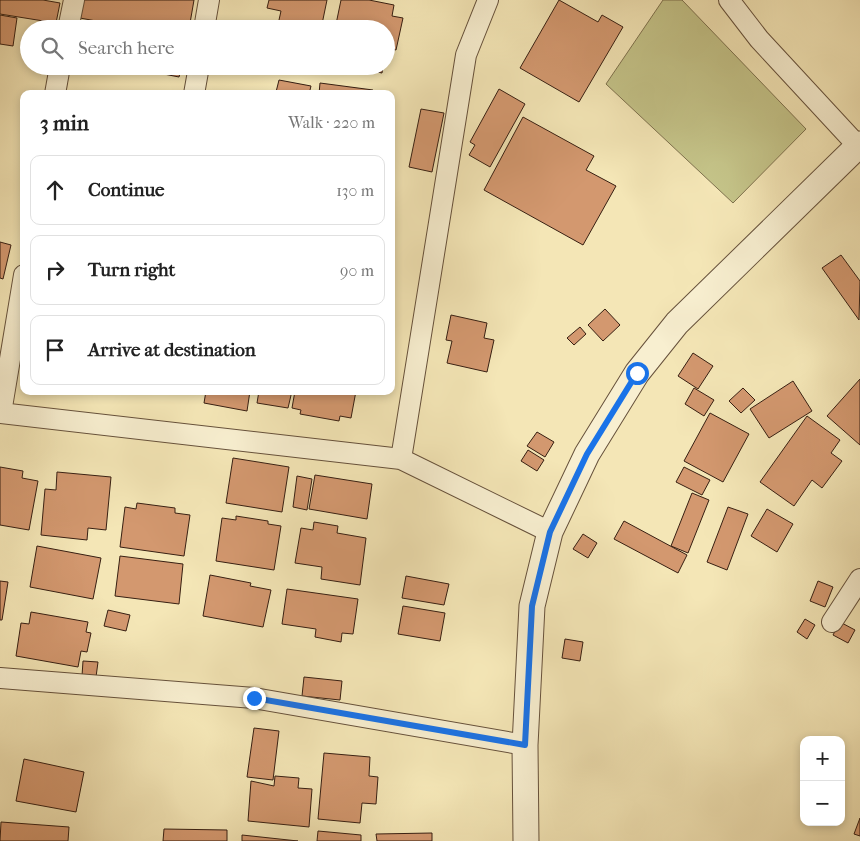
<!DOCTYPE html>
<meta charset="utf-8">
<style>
:root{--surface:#fff;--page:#f6f6f6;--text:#222;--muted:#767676;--line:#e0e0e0}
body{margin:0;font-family:"IM FELL French Canon",serif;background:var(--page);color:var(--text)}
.controls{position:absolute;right:15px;bottom:15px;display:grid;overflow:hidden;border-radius:10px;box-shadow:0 2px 8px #0003}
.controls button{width:45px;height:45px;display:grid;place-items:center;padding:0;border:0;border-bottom:1px solid var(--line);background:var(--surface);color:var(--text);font:25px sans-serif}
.stop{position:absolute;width:15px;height:15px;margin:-11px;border:4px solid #1a73e8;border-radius:50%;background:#fff}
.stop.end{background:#1a73e8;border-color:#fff;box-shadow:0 1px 5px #0008}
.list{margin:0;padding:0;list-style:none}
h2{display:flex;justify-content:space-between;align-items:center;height:65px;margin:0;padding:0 20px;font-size:21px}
h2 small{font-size:16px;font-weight:400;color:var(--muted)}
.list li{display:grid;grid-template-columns:32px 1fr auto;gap:15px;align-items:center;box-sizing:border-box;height:70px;margin:0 10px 10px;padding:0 10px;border:1px solid var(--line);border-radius:10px}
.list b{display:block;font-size:19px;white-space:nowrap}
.list em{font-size:16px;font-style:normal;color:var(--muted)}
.icon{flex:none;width:28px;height:28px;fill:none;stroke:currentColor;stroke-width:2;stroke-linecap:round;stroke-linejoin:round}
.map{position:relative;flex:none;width:860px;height:841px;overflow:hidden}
.search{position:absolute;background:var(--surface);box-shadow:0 2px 8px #0003;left:20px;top:20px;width:375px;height:55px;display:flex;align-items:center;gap:12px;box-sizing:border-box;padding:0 18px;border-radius:28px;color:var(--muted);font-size:19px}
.panel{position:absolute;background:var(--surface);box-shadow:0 2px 8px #0003;left:20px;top:90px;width:375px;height:305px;border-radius:10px}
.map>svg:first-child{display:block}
.green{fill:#c4c388;stroke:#7e714d}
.building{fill:#d3986f;stroke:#371f12}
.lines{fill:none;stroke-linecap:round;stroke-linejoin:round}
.minor-casing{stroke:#66513b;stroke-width:22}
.tertiary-casing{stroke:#66513b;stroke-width:27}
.minor{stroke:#f8efd0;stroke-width:20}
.tertiary{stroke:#f8efd0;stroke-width:25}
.route{stroke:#1a73e8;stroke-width:6}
</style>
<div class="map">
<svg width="860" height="841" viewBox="0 0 860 841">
<rect width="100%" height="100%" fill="#f4e6b6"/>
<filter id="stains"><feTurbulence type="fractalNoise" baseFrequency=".004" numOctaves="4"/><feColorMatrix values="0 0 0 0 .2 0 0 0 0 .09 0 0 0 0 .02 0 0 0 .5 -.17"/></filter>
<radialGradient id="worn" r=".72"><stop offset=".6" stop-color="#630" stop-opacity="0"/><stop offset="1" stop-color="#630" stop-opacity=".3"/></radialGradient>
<path class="green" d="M663,0H682L806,129L733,203L606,84Z"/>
<g class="building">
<path d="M0,0H43L60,3L56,23L0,14Z"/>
<path d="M83,0H194L189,29H139L80,18Z"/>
<path d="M269,0H327L321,29H277L281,11L267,8Z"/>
<path d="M341,0H369L394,5L392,16L403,18L396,50L387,48L386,52V29H335Z"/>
<path d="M559,0L598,22L602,15L623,27L579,102L520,68Z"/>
<path d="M0,15L17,18L13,46L0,44Z"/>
<path d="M77,25L98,29H76Z"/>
<path d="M123,66H182L179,77Z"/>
<path d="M350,66H383L382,73Z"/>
<path d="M279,80L311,86L309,94H267V91L276,92Z"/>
<path d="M320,83L373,90L372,94H319Z"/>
<path d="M499,89L525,104L490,167L469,155L475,145L470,142Z"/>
<path d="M421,109L444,113L432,172L409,167Z"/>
<path d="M523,117L594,156L586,170L616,186L583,245L484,190Z"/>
<path d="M0,242L11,245L3,279L0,278Z"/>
<path d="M841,255L860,281L859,320L822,268Z"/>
<path d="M605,309L620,325L603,341L588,325Z"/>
<path d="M451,315L487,323L484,338L494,340L487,372L447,363L452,341L446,340Z"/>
<path d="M580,327L586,334L574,345L567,338Z"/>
<path d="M693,353L713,366L698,389L678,376Z"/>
<path d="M860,379V445L827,416Z"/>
<path d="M793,381L812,411L769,438L750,409Z"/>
<path d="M694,388L714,400L704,416L685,404Z"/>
<path d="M743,388L755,400L741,413L729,401Z"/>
<path d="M206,391H250L247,411L204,403Z"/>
<path d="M259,391H292L288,408L257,403Z"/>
<path d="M295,391H356L351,418L340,416L339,421L300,414L301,410L292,408Z"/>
<path d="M710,413L749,434L723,482L684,461Z"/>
<path d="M807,416L840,440L831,453L842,461L822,488L812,480L794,506L760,482Z"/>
<path d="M537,432L554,442L545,457L527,446Z"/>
<path d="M528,450L544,460L537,471L521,461Z"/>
<path d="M233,458L289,467L282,512L226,503Z"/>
<path d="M0,467L23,471L22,478L38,481L29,530L0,525Z"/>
<path d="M684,467L710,480L702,495L676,482Z"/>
<path d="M57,472L111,477L106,530L88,528L87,540L41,535L45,489L56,490Z"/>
<path d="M315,475L372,484L367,519L309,509Z"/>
<path d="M297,476L312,479L307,510L293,507Z"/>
<path d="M692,493L709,500L688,553L671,546Z"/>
<path d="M137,503L175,508V513L190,515L184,556L120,547L125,507L136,509Z"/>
<path d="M728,507L748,514L727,570L707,562Z"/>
<path d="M767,509L793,524L777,552L751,536Z"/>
<path d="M236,516L268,521V524L281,526L274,570L216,561L222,518L236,520Z"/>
<path d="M624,521L687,555L678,573L614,539Z"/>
<path d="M314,522L338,526L337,533L366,538L360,585L321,579L322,567L295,563L301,528L313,530Z"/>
<path d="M583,534L597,543L588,558L573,549Z"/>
<path d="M37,546L101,558L93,599L30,587Z"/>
<path d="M120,556L183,564L179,604L115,596Z"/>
<path d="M210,575L251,583L250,586L271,590L263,627L203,616Z"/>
<path d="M406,576L449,584L444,605L402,598Z"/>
<path d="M0,581L8,582L2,620H0Z"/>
<path d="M818,581L833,587L825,607L810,601Z"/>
<path d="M287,589L358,599L353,634L342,633L341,642L315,637L316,629L282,624Z"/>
<path d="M403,606L445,613L440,641L398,634Z"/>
<path d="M108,610L130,615L126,631L104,626Z"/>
<path d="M31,612L88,622L86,632L91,633L87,652L81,651L78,667L16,656L21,623L29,624Z"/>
<path d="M805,619L815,625L807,639L797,632Z"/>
<path d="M840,622L855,630L848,643L833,635Z"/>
<path d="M565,639L583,642L580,661L562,658Z"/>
<path d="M83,661L98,662L96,677L82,676Z"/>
<path d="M304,677L342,681L340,700L302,696Z"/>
<path d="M254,728L279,731L273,780L247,777Z"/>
<path d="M324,753L370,757L369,776L378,777L376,804L362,803L360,823L318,819Z"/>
<path d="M24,759L84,772L76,812L16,801Z"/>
<path d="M275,776L299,778L298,788L312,789L309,827L248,821L251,781L274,786Z"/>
<path d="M860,818V836L854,834Z"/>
<path d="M1,822L69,827L68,841H0Z"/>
<path d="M164,829L227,830V841H163Z"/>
<path d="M318,831L361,835V841H317Z"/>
<path d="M432,833V841H377L376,834Z"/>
<path d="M242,835L298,841H242Z"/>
</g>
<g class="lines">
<defs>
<g id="minor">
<path d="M729,0L759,39L858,146"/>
<path d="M68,29L74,0"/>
<path d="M204,29L209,0"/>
<path d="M55,94L60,66"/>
<path d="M194,94L199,66"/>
<path d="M0,413L401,459L550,532"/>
<path d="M1,413L24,275"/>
<path d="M401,459L466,55L488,0"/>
<path d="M832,622L860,579"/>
<path d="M0,678L254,698L525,745"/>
</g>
<path id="tertiary" d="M526,841L525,745L532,606L550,532L587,454L637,373L677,323L860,144"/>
</defs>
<use href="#minor" class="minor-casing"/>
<use href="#tertiary" class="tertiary-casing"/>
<use href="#minor" class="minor"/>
<use href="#tertiary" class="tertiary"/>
</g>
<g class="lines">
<path class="route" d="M254,698L525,745L532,606L550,532L587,454L637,373"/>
</g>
<rect width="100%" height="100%" filter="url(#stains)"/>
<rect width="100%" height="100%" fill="url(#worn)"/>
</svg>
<div class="controls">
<button>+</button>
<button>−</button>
</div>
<div class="stop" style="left:637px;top:373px"></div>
<div class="stop end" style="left:254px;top:698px"></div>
<div class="search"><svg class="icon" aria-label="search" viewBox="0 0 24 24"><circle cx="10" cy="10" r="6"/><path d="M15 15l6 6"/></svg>Search here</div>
<section class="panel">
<h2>3 min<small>Walk · 220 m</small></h2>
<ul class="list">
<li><svg class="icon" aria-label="ahead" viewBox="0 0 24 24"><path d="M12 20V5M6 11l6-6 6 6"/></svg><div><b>Continue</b></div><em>130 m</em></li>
<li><svg class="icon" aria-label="right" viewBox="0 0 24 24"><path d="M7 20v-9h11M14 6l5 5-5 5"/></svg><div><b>Turn right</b></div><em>90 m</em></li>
<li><svg class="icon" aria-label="arrive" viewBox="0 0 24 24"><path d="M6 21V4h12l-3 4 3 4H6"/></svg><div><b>Arrive at destination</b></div></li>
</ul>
</section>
</div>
